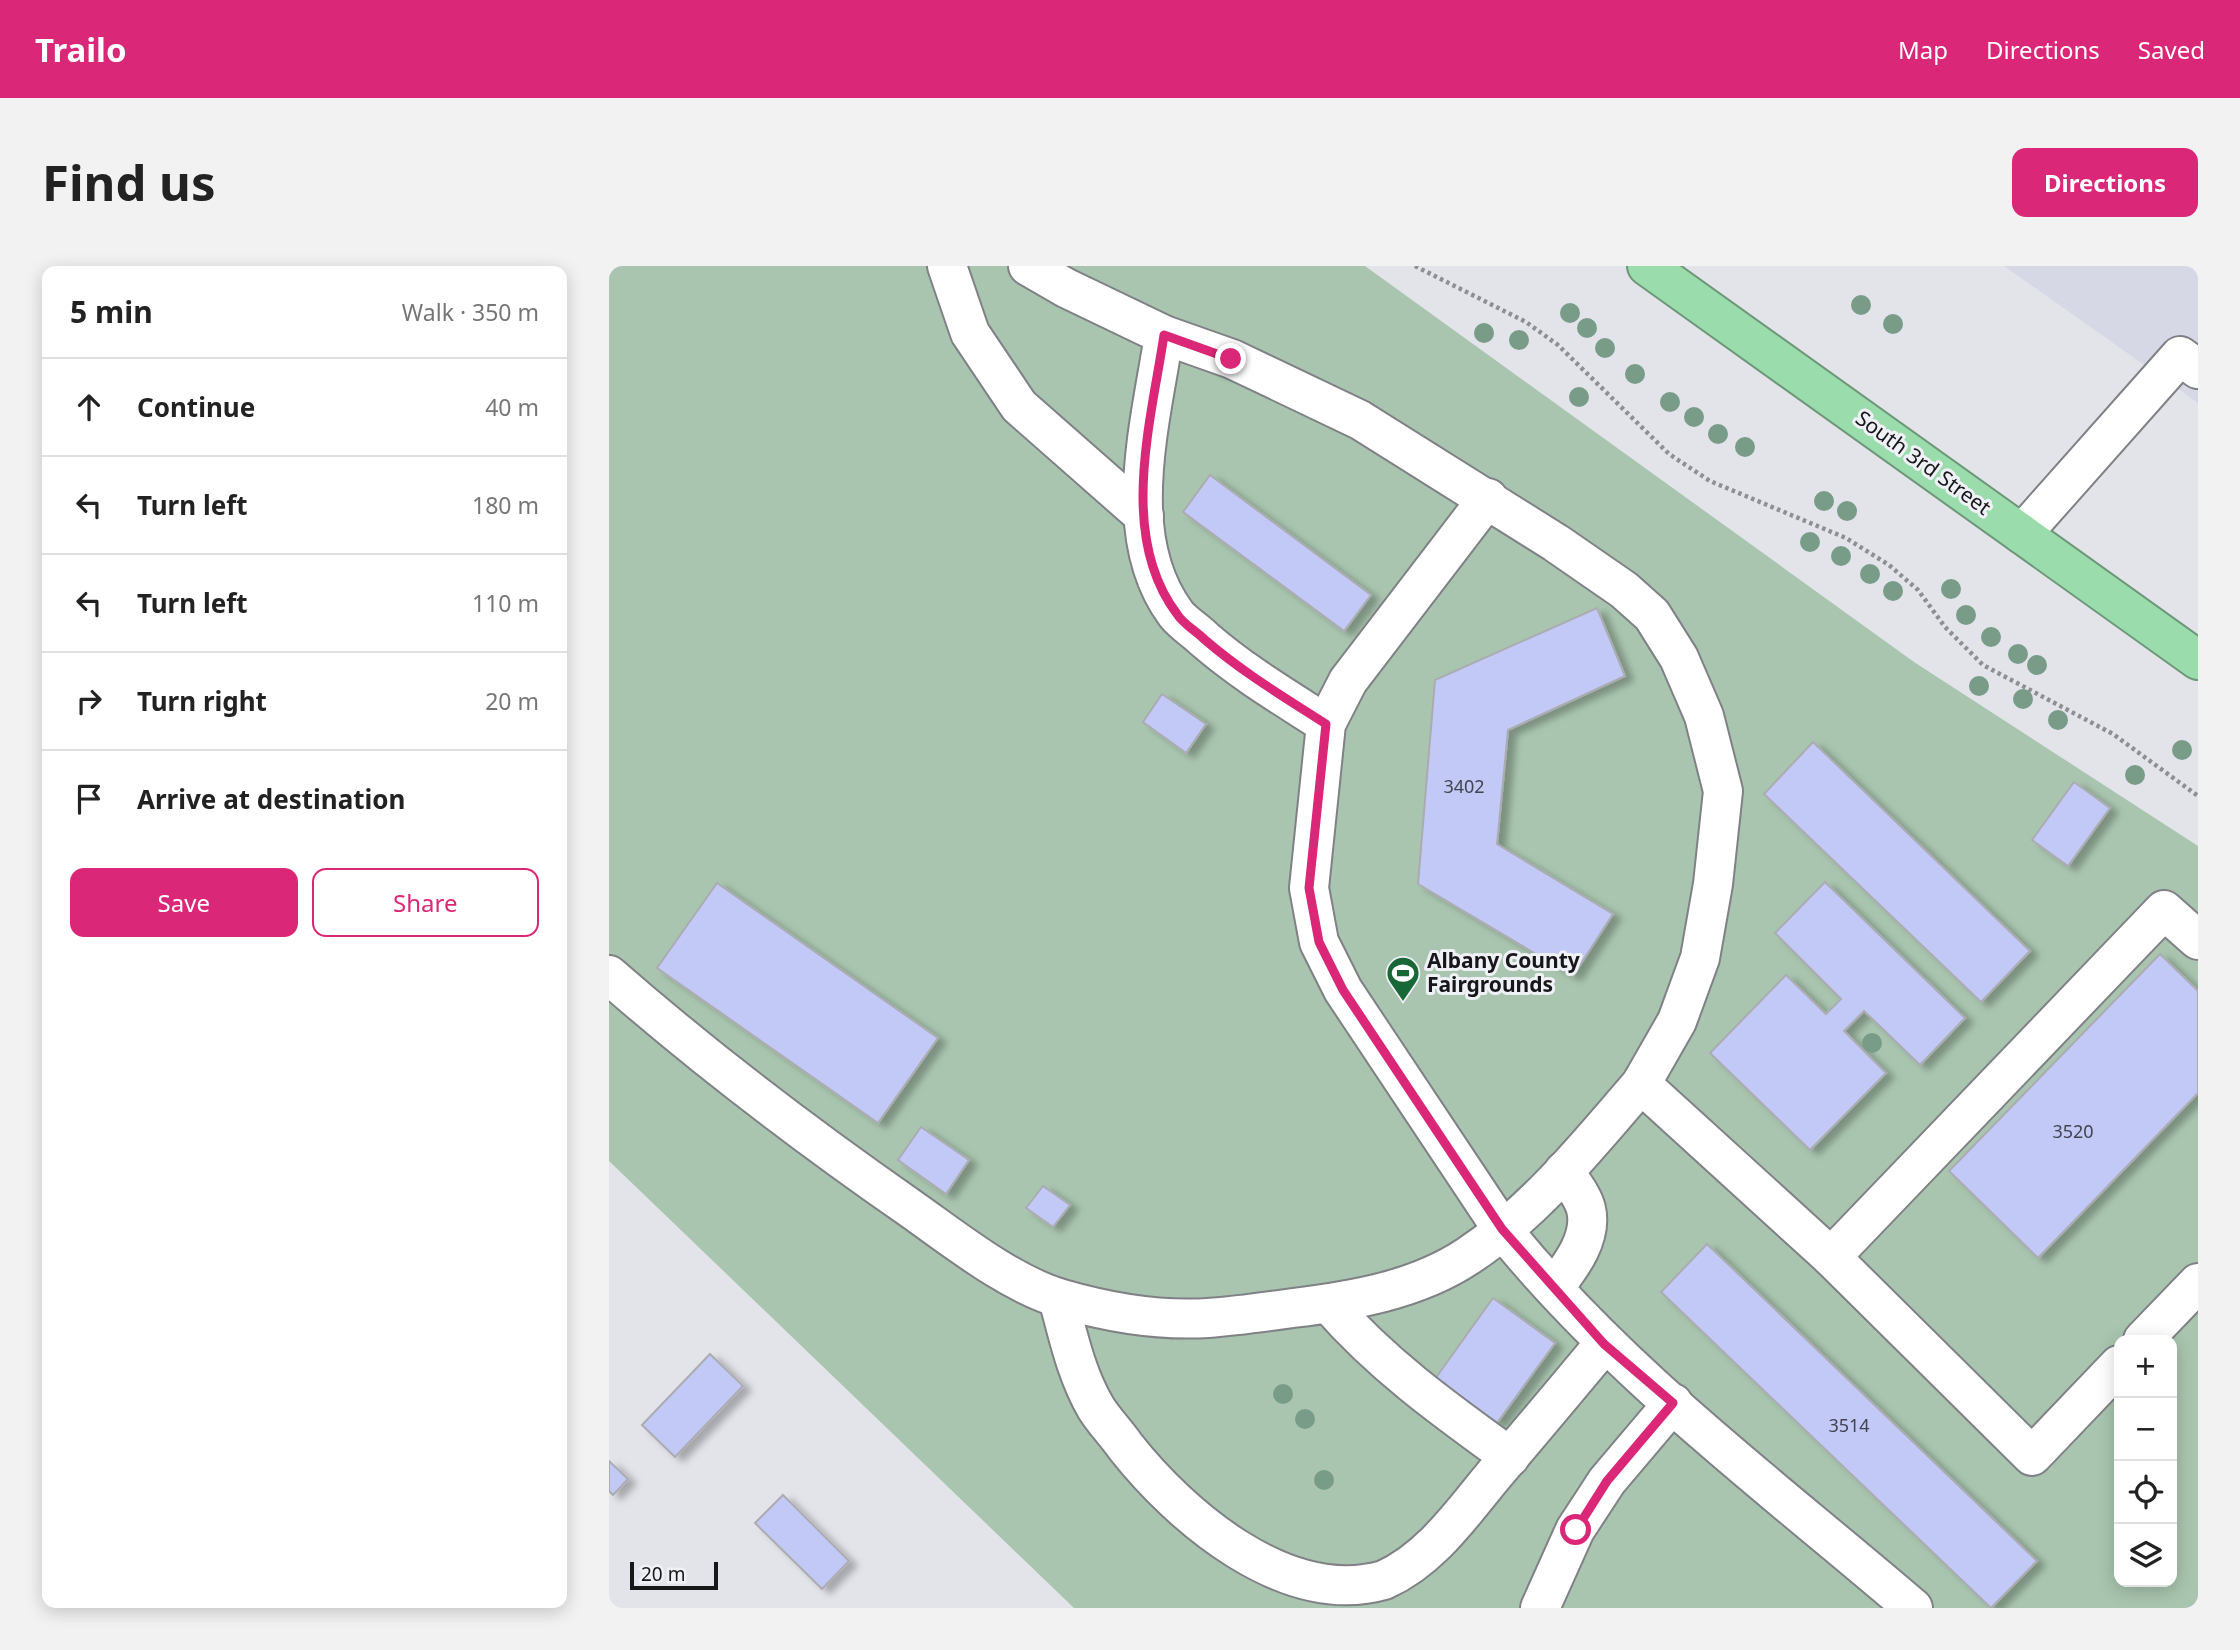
<!DOCTYPE html>
<meta charset="utf-8">
<style>
:root{--surface:#fff;--page:#f2f2f2;--text:#222;--muted:#767676;--line:#e0e0e0;--accent:#db2777}
body{margin:0;font-family:"Noto Sans",sans-serif;background:var(--page);color:var(--text)}
.controls{position:absolute;right:21px;bottom:21px;display:grid;overflow:hidden;border-radius:14px;box-shadow:0 4px 18px #0003}
.controls button{width:63px;height:63px;display:grid;place-items:center;padding:0;border:0;border-bottom:2px solid var(--line);background:var(--surface);color:var(--text);font:35px sans-serif}
.scale{position:absolute;left:21px;bottom:18px;width:88px;box-sizing:border-box;padding-left:7px;border:4px solid #171719;border-top:0;font-size:19px;line-height:24px;white-space:nowrap;color:#171719;-webkit-text-stroke:5px #f0f1f7;paint-order:stroke}
.stop{position:absolute;width:21px;height:21px;margin:-16px;border:5px solid #db2777;border-radius:50%;background:#fff}
.stop.end{background:#db2777;border-color:#fff;box-shadow:0 2px 7px #0008}
.list{margin:0;padding:0;list-style:none}
h2{display:flex;justify-content:space-between;align-items:center;height:91px;margin:0;padding:0 28px;font-size:30px}
h2 small{font-size:23px;font-weight:400;color:var(--muted)}
.list li{display:grid;grid-template-columns:46px 1fr auto;gap:21px;align-items:center;box-sizing:border-box;height:98px;padding:0 28px;border-top:2px solid var(--line)}
.list b{display:block;font-size:26px;white-space:nowrap}
.list em{font-size:23px;font-style:normal;color:var(--muted)}
.actions{display:flex;gap:14px;padding:21px 28px}
.actions a{flex:1;padding:16px 0;border:2px solid var(--accent);border-radius:14px;text-align:center;font-size:24px;color:var(--accent)}
.actions .main{background:var(--accent);color:#fff}
.icon{flex:none;width:38px;height:38px;fill:none;stroke:currentColor;stroke-width:2;stroke-linecap:round;stroke-linejoin:round}
.map{position:relative;flex:none;width:1589px;height:1342px;overflow:hidden;border-radius:14px}
header{display:flex;align-items:center;gap:42px;box-sizing:border-box;height:98px;padding:0 35px;background:var(--accent);color:#fff}
header strong{font-size:33px}
nav{display:flex;gap:38px;margin-inline-start:auto;font-size:24px}
.intro{display:flex;align-items:center;justify-content:space-between;box-sizing:border-box;height:168px;padding:0 42px}
h1{margin:0;font-size:49px}
.button{padding:18px 32px;border-radius:14px;background:var(--accent);color:#fff;font-size:24px;font-weight:700}
main{display:flex;gap:42px;padding:0 42px}
aside{flex:1;background:var(--surface);border-radius:14px;box-shadow:0 4px 18px #0003}
.map>svg:first-child{display:block}
.built{fill:#d6d8e6}
.green{fill:#a9c5af;fill-rule:evenodd}
.building{fill:#c2c9f6;stroke:#abacb2;stroke-width:2;filter:url(#shadow)}
.lines{fill:none;stroke-linecap:round;stroke-linejoin:round}
.minor-casing{stroke:#808186;stroke-width:42}
.highway-casing{stroke:#6d9779;stroke-width:42}
.path{stroke:#8e8f93;stroke-width:4.5;stroke-dasharray:3.5 3.5;stroke-linecap:butt}
.minor{stroke:#fff;stroke-width:38}
.highway{stroke:#9bdcac;stroke-width:38}
.tree{fill:#799c89}
.route{stroke:#db2777;stroke-width:9}
.labels{text-anchor:middle;stroke-width:6;stroke-linejoin:round;paint-order:stroke}
.number-label{font-size:18px;fill:#424450}
.street-label{font-size:21px;fill:#171719;stroke:#f0f1f7}
.poi-label{font-size:21px;font-weight:bold;fill:#171719;stroke:#f0f1f7;text-anchor:start}
</style>
<header>
<strong>Trailo</strong>
<nav><a>Map</a><a>Directions</a><a>Saved</a></nav>
</header>
<div class="intro"><h1>Find us</h1><a class="button">Directions</a></div>
<main>
<aside>
<h2>5 min<small>Walk · 350 m</small></h2>
<ul class="list">
<li><svg class="icon" aria-label="ahead" viewBox="0 0 24 24"><path d="M12 20V5M6 11l6-6 6 6"/></svg><div><b>Continue</b></div><em>40 m</em></li>
<li><svg class="icon" aria-label="left" viewBox="0 0 24 24"><path d="M17 20v-9H6M10 6l-5 5 5 5"/></svg><div><b>Turn left</b></div><em>180 m</em></li>
<li><svg class="icon" aria-label="left" viewBox="0 0 24 24"><path d="M17 20v-9H6M10 6l-5 5 5 5"/></svg><div><b>Turn left</b></div><em>110 m</em></li>
<li><svg class="icon" aria-label="right" viewBox="0 0 24 24"><path d="M7 20v-9h11M14 6l5 5-5 5"/></svg><div><b>Turn right</b></div><em>20 m</em></li>
<li><svg class="icon" aria-label="arrive" viewBox="0 0 24 24"><path d="M6 21V4h12l-3 4 3 4H6"/></svg><div><b>Arrive at destination</b></div></li>
</ul>
<div class="actions"><a class="main">Save</a><a>Share</a></div>
</aside>
<div class="map">
<svg width="1589" height="1342" viewBox="0 0 1589 1342">
<defs>
<filter id="shadow"><feDropShadow dx="8" dy="4.5" stdDeviation="3.5" flood-color="#0004"/></filter>
</defs>
<rect width="100%" height="100%" fill="#e3e4ea"/>
<path class="built" d="M1395,0H1589V137Z"/>
<path class="green" d="M0,0H756L1305,396L1589,580V1342H465L0,895ZM1510,1074H1563V1316H1510Z"/>
<g class="building">
<path d="M601,209L762,329L735,365L574,246Z"/>
<path d="M988,342L1016,410L899,464L888,578L1004,648L964,710L809,618L826,414Z"/>
<path d="M553,428L597,458L577,487L534,456Z"/>
<path d="M1204,476L1421,685L1372,736L1155,528Z"/>
<path d="M1465,516L1501,542L1459,600L1423,574Z"/>
<path d="M1216,616L1356,752L1311,799L1255,745L1235,765L1277,807L1201,884L1101,787L1177,709L1217,748L1232,733L1166,667Z"/>
<path d="M108,617L329,772L269,857L48,702Z"/>
<path d="M1551,688L1589,725V827L1429,992L1340,905Z"/>
<path d="M312,861L360,894L337,928L289,894Z"/>
<path d="M434,920L461,939L444,961L417,942Z"/>
<path d="M1098,978L1428,1295L1382,1342L1052,1026Z"/>
<path d="M884,1032L946,1077L888,1157L826,1113Z"/>
<path d="M101,1088L134,1120L66,1191L33,1159Z"/>
<path d="M0,1195L19,1213L4,1229L0,1225Z"/>
<path d="M174,1229L240,1295L213,1323L146,1257Z"/>
</g>
<g class="lines">
<defs>
<g id="minor">
<path d="M338,0L361,67L410,140L535,250"/>
<path d="M419,0L457,22L555,69L623,93L751,154L947,277L1015,324L1043,349L1070,392L1095,450L1114,525L1104,618L1091,692L1068,755L1032,818"/>
<path d="M555,69C542,156 509,270 567,348C574,357 587,365 595,373C633,406 675,431 717,458"/>
<path d="M879,232L739,415L717,458L700,622L710,676L734,724L893,963C1010,1108 1163,1221 1304,1342"/>
<path d="M1413,268L1571,90L1589,103"/>
<path d="M0,709C96,793 196,869 301,942C345,973 401,1018 453,1033C498,1046 551,1055 599,1052C627,1050 656,1046 684,1042C743,1035 808,1024 859,990C927,945 979,879 1032,818L1222,991L1555,644L1589,674"/>
<path d="M1222,991L1423,1190L1510,1099"/>
<path d="M945,1022C961,1001 984,972 977,943C974,930 962,916 955,905"/>
<path d="M449,1032C459,1069 467,1108 487,1142C495,1155 507,1167 516,1180C571,1250 677,1342 775,1314C824,1292 856,1243 889,1204C925,1162 960,1120 995,1078"/>
<path d="M720,1038C773,1099 836,1144 901,1191"/>
<path d="M1534,1074L1589,1017"/>
<path d="M931,1342L966,1264L998,1215L1064,1137"/>
</g>
<path id="highway" d="M1038,0L1589,394"/>
</defs>
<use href="#minor" class="minor-casing"/>
<use href="#highway" class="highway-casing"/>
<path class="path" d="M806,0L917,56L949,79L1060,188L1101,215L1237,272L1280,299L1309,324L1336,361L1374,399L1504,468L1589,530"/>
<use href="#minor" class="minor"/>
<use href="#highway" class="highway"/>
</g>
<g class="tree">
<circle cx="1252" cy="39" r="10"/>
<circle cx="961" cy="47" r="10"/>
<circle cx="1284" cy="58" r="10"/>
<circle cx="978" cy="62" r="10"/>
<circle cx="875" cy="67" r="10"/>
<circle cx="910" cy="74" r="10"/>
<circle cx="996" cy="82" r="10"/>
<circle cx="1026" cy="108" r="10"/>
<circle cx="970" cy="131" r="10"/>
<circle cx="1061" cy="136" r="10"/>
<circle cx="1085" cy="151" r="10"/>
<circle cx="1109" cy="168" r="10"/>
<circle cx="1136" cy="181" r="10"/>
<circle cx="1215" cy="235" r="10"/>
<circle cx="1238" cy="245" r="10"/>
<circle cx="1201" cy="276" r="10"/>
<circle cx="1232" cy="290" r="10"/>
<circle cx="1261" cy="308" r="10"/>
<circle cx="1342" cy="323" r="10"/>
<circle cx="1284" cy="325" r="10"/>
<circle cx="1357" cy="349" r="10"/>
<circle cx="1382" cy="371" r="10"/>
<circle cx="1409" cy="388" r="10"/>
<circle cx="1428" cy="399" r="10"/>
<circle cx="1370" cy="420" r="10"/>
<circle cx="1414" cy="433" r="10"/>
<circle cx="1449" cy="454" r="10"/>
<circle cx="1573" cy="484" r="10"/>
<circle cx="1526" cy="509" r="10"/>
<circle cx="1263" cy="777" r="10"/>
<circle cx="674" cy="1128" r="10"/>
<circle cx="696" cy="1153" r="10"/>
<circle cx="715" cy="1214" r="10"/>
</g>
<g class="lines">
<path class="route" d="M622,93L555,69C542,156 509,270 568,348C574,358 587,365 595,373C633,406 675,431 717,458L700,622L710,676L734,724L893,963L995,1078L1064,1137L998,1215L967,1264"/>
</g>
<defs>
<symbol id="stadium-pin" viewBox="-11 -11 22 30"><path d="M0 17L-7.5 6A9.5 9.5 0 1 1 7.5 6Z" fill="#176737" stroke="#f0f1f7"/><path d="M0-5a6.5 5 0 1 0 0 10a6.5 5 0 1 0 0-10ZM-3.5-1.8h7v3.6h-7Z" fill="#fff"/></symbol>
</defs>
<g fill-rule="evenodd">
<use href="#stadium-pin" x="775" y="688" width="38" height="52"/>
</g>
<g class="labels">
<g class="number-label">
<text x="855" y="527">3402</text>
<text x="1464" y="872">3520</text>
<text x="1240" y="1166">3514</text>
</g>
<g class="street-label">
<text transform="translate(1314 197) rotate(36)" y="7">South 3rd Street</text>
</g>
<g class="poi-label">
<text x="818" y="702">Albany County<tspan x="818" dy="24">Fairgrounds</tspan></text>
</g>
</g>
</svg>
<div class="controls">
<button>+</button>
<button>−</button>
<button><svg class="icon" aria-label="locate" viewBox="0 0 24 24"><circle cx="12" cy="12" r="6"/><path d="M12 2v4M12 18v4M2 12h4M18 12h4"/></svg></button>
<button><svg class="icon" aria-label="layers" viewBox="0 0 24 24"><path d="M12 4l9 5-9 5-9-5zM3 14l9 5 9-5"/></svg></button>
</div>
<div class="scale">20 m</div>
<div class="stop" style="left:967px;top:1264px"></div>
<div class="stop end" style="left:622px;top:93px"></div>
</div>
</main>
